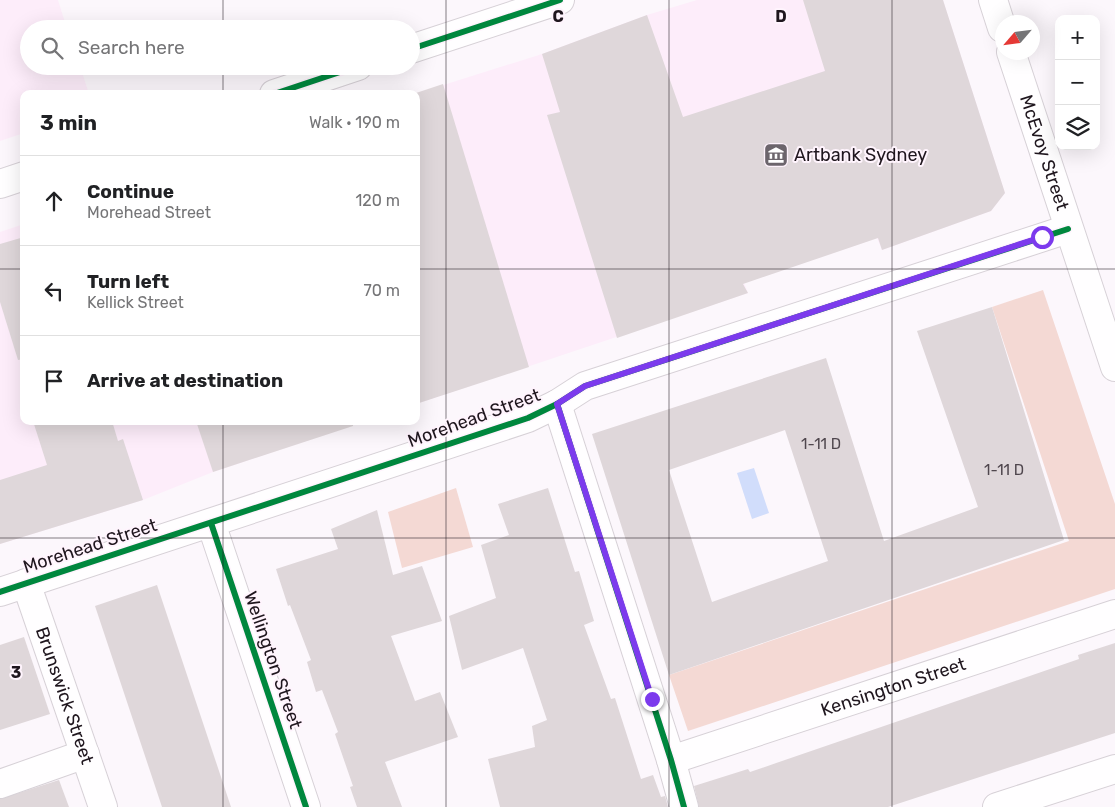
<!DOCTYPE html>
<meta charset="utf-8">
<style>
:root{--surface:#fff;--page:#f6f6f6;--text:#202124;--muted:#757577;--line:#e0e0e0}
body{margin:0;font-family:Rubik,sans-serif;background:var(--page);color:var(--text)}
.controls{position:absolute;right:15px;top:15px;display:grid;overflow:hidden;border-radius:10px;box-shadow:0 5px 20px #0002}
.controls button{width:45px;height:45px;display:grid;place-items:center;padding:0;border:0;border-bottom:1px solid var(--line);background:var(--surface);color:var(--text);font:25px sans-serif}
.compass{position:absolute;left:995px;top:15px;width:45px;height:45px;border-radius:50%;background:var(--surface);box-shadow:0 5px 20px #0002;rotate:242deg}
.stop{position:absolute;width:15px;height:15px;margin:-11px;border:4px solid #7c3aed;border-radius:50%;background:#fff}
.stop.end{background:#7c3aed;border-color:#fff;box-shadow:0 1px 5px #0008}
.list{margin:0;padding:0;list-style:none}
h2{display:flex;justify-content:space-between;align-items:center;height:65px;margin:0;padding:0 20px;font-size:21px}
h2 small{font-size:16px;font-weight:400;color:var(--muted)}
.list li{display:grid;grid-template-columns:32px 1fr auto;gap:15px;align-items:center;box-sizing:border-box;height:90px;padding:0 20px;border-top:1px solid var(--line)}
.list b{display:block;font-size:19px;white-space:nowrap}
.list p{margin:0;font-size:16px;white-space:nowrap;color:var(--muted)}
.list em{font-size:16px;font-style:normal;color:var(--muted)}
.icon{flex:none;width:28px;height:28px;fill:none;stroke:currentColor;stroke-width:2;stroke-linecap:round;stroke-linejoin:round}
.map{position:relative;flex:none;width:1115px;height:807px;overflow:hidden}
.search{position:absolute;background:var(--surface);box-shadow:0 5px 20px #0002;left:20px;top:20px;width:400px;height:55px;display:flex;align-items:center;gap:12px;box-sizing:border-box;padding:0 18px;border-radius:28px;color:var(--muted);font-size:19px}
.panel{position:absolute;background:var(--surface);box-shadow:0 5px 20px #0002;left:20px;top:90px;width:400px;height:335px;border-radius:10px}
.map>svg:first-child{display:block}
.built{fill:#fdedfa}
.green{fill:#f4d9d4}
.water{fill:#d1ddfb}
.building{fill:#dfd7da;fill-rule:evenodd}
.lines{fill:none;stroke-linecap:round;stroke-linejoin:round}
.minor-casing{stroke:#d7d1d7;stroke-width:30}
.major-casing{stroke:#d7d1d7;stroke-width:30}
.minor{stroke:#fffeff;stroke-width:28}
.major{stroke:#fffeff;stroke-width:28}
.cycleway-casing{stroke:#fff4fd;stroke-width:9}
.cycleway{stroke:#00873e;stroke-width:6}
.route{stroke:#7c3aed;stroke-width:6}
.grid{fill:none;stroke:#1f161e;stroke-width:1;stroke-opacity:0.55}
.labels{text-anchor:middle;stroke-width:4;stroke-linejoin:round;paint-order:stroke}
.number-label{font-size:15px;fill:#4f464d}
.street-label{font-size:18px;fill:#1f161e;stroke:#fff4fd}
.poi-label{font-size:18px;fill:#1f161e;stroke:#fff4fd;text-anchor:start}
.grid-label{font-size:16px;text-anchor:middle;font-weight:bold;fill:#1f161e;stroke:#fff4fd;stroke-width:4;stroke-linejoin:round;paint-order:stroke}
</style>
<div class="map">
<svg width="1115" height="807" viewBox="0 0 1115 807">
<rect width="100%" height="100%" fill="#fcf7fc"/>
<g class="built">
<path d="M0,0H58L67,29H29V66H80L89,94H24V133L0,141Z"/>
<path d="M697,0H943L1005,193L991,211L882,250L877,238L744,283L748,293L416,404V94H415L542,54L647,15Z"/>
<path d="M24,224V421H366L213,472L143,500L0,544V232Z"/>
</g>
<g class="green">
<path d="M1043,290L1115,504V589L688,731L669,675L1069,541L992,307Z"/>
<path d="M456,488L473,547L402,568L388,512Z"/>
</g>
<path class="water" d="M754,468L769,513L752,519L737,473Z"/>
<g class="building">
<path d="M803,0H943L1005,193L991,211L882,250L878,238L743,284L748,293L617,338L547,115L560,112L542,54L647,15L683,117L825,71Z"/>
<path d="M443,84L529,367L416,404V93Z"/>
<path d="M24,237V359L18,360L0,302V244Z"/>
<path d="M992,307L1064,540L669,675L592,434L826,358L884,541L978,507L917,331ZM785,430L828,561L712,602L669,470Z"/>
<path d="M33,421H112L118,441L123,439L143,500L0,544V480L47,465Z"/>
<path d="M196,421H353V426L213,472Z"/>
<path d="M548,488L575,572L579,571L594,621L584,625L611,699L615,698L641,779L653,775L661,797L665,796L668,807H500L488,759L535,747L532,726L547,720L523,648L462,670L449,616L496,598L481,545L509,535L498,504Z"/>
<path d="M377,510L393,575L422,566L442,621L391,636L415,701L440,692L458,737L385,762L402,807H357L350,787L353,786L335,734L338,732L322,690L316,692L307,662L311,660L290,605L288,606L276,569L338,549L331,529Z"/>
<path d="M157,585L231,807H162L95,606Z"/>
<path d="M24,637L50,714L0,730V645Z"/>
<path d="M1115,643V733L888,807H699L694,786L748,769L750,772L1079,659L1078,655Z"/>
<path d="M59,780L69,807H0V799Z"/>
</g>
<g class="lines">
<defs>
<g id="minor">
<path d="M411,49L560,0"/>
<path d="M274,94L358,66"/>
<path d="M0,184L24,176"/>
<path d="M557,404L671,760L684,807"/>
<path d="M211,523L306,807"/>
<path id="s1" d="M26,583L103,807"/>
<path d="M0,592L528,418L557,404L585,386L1068,229"/>
<path id="s2" d="M671,760L1115,614"/>
<path d="M0,784L85,754"/>
<path d="M997,807L1115,769"/>
</g>
<g id="major">
<path d="M993,0L1002,28"/>
<path id="s3" d="M1011,52L1115,367"/>
</g>
</defs>
<use href="#minor" class="minor-casing"/>
<use href="#major" class="major-casing"/>
<use href="#minor" class="minor"/>
<use href="#major" class="major"/>
<defs>
<g id="cycleway">
<path d="M411,49L560,0"/>
<path d="M274,94L358,66"/>
<path d="M557,404L671,760L684,807"/>
<path d="M211,523L306,807"/>
<path d="M0,592L528,418L557,404L585,386L1068,229"/>
</g>
</defs>
<use href="#cycleway" class="cycleway-casing"/>
<use href="#cycleway" class="cycleway"/>
</g>
<g class="lines">
<path class="route" d="M652,699L557,404L585,386L1042,237"/>
</g>
<path class="grid" d="M223,0V29M446,0V807M669,0V807M892,0V807M223,66V94M0,269H24M416,269H1115M223,421V807M0,538H1115"/>
<defs>
<symbol id="museum-square" viewBox="-11 -11 22 22"><rect x="-9" y="-9" width="18" height="18" rx="4" fill="#6c656c" stroke="#fff4fd"/><path d="M0-6L6-3V-2H-6V-3ZM-5-1h2V3h-2ZM-1-1h2V3h-2ZM3-1h2V3H3ZM-6 4H6V6H-6Z" fill="#fff"/></symbol>
</defs>
<g fill-rule="evenodd">
<use href="#museum-square" x="762" y="141" width="28" height="28"/>
</g>
<g class="labels">
<g class="number-label">
<text x="821" y="449">1-11 D</text>
<text x="1004" y="475">1-11 D</text>
</g>
<g class="street-label">
<text dy="6" stroke="none"><textPath href="#s3" startOffset="106">McEvoy Street</textPath></text>
<text transform="translate(474 418) rotate(-20)" y="6">Morehead Street</text>
<text transform="translate(90 546) rotate(-18)" y="6">Morehead Street</text>
<text transform="translate(273 660) rotate(71)" y="6">Wellington Street</text>
<text dy="6" stroke="none"><textPath href="#s2" startOffset="234">Kensington Street</textPath></text>
<text dy="6" stroke="none"><textPath href="#s1" startOffset="119">Brunswick Street</textPath></text>
</g>
<g class="poi-label">
<text x="794" y="161">Artbank Sydney</text>
</g>
</g>
<g class="grid-label">
<text x="558" y="22">C</text>
<text x="781" y="22">D</text>
<text x="16" y="678">3</text>
</g>
</svg>
<div class="controls">
<button>+</button>
<button>−</button>
<button><svg class="icon" aria-label="layers" viewBox="0 0 24 24"><path d="M12 4l9 5-9 5-9-5zM3 14l9 5 9-5"/></svg></button>
</div>
<svg class="compass" viewBox="-18 -18 36 36"><path d="M0-13l5 13h-10z" fill="#e53935"/><path d="M0 13l5-13h-10z" fill="#757577"/></svg>
<div class="stop" style="left:1042px;top:237px"></div>
<div class="stop end" style="left:652px;top:699px"></div>
<div class="search"><svg class="icon" aria-label="search" viewBox="0 0 24 24"><circle cx="10" cy="10" r="6"/><path d="M15 15l6 6"/></svg>Search here</div>
<section class="panel">
<h2>3 min<small>Walk · 190 m</small></h2>
<ul class="list">
<li><svg class="icon" aria-label="ahead" viewBox="0 0 24 24"><path d="M12 20V5M6 11l6-6 6 6"/></svg><div><b>Continue</b><p>Morehead Street</p></div><em>120 m</em></li>
<li><svg class="icon" aria-label="left" viewBox="0 0 24 24"><path d="M17 20v-9H6M10 6l-5 5 5 5"/></svg><div><b>Turn left</b><p>Kellick Street</p></div><em>70 m</em></li>
<li><svg class="icon" aria-label="arrive" viewBox="0 0 24 24"><path d="M6 21V4h12l-3 4 3 4H6"/></svg><div><b>Arrive at destination</b></div></li>
</ul>
</section>
</div>
